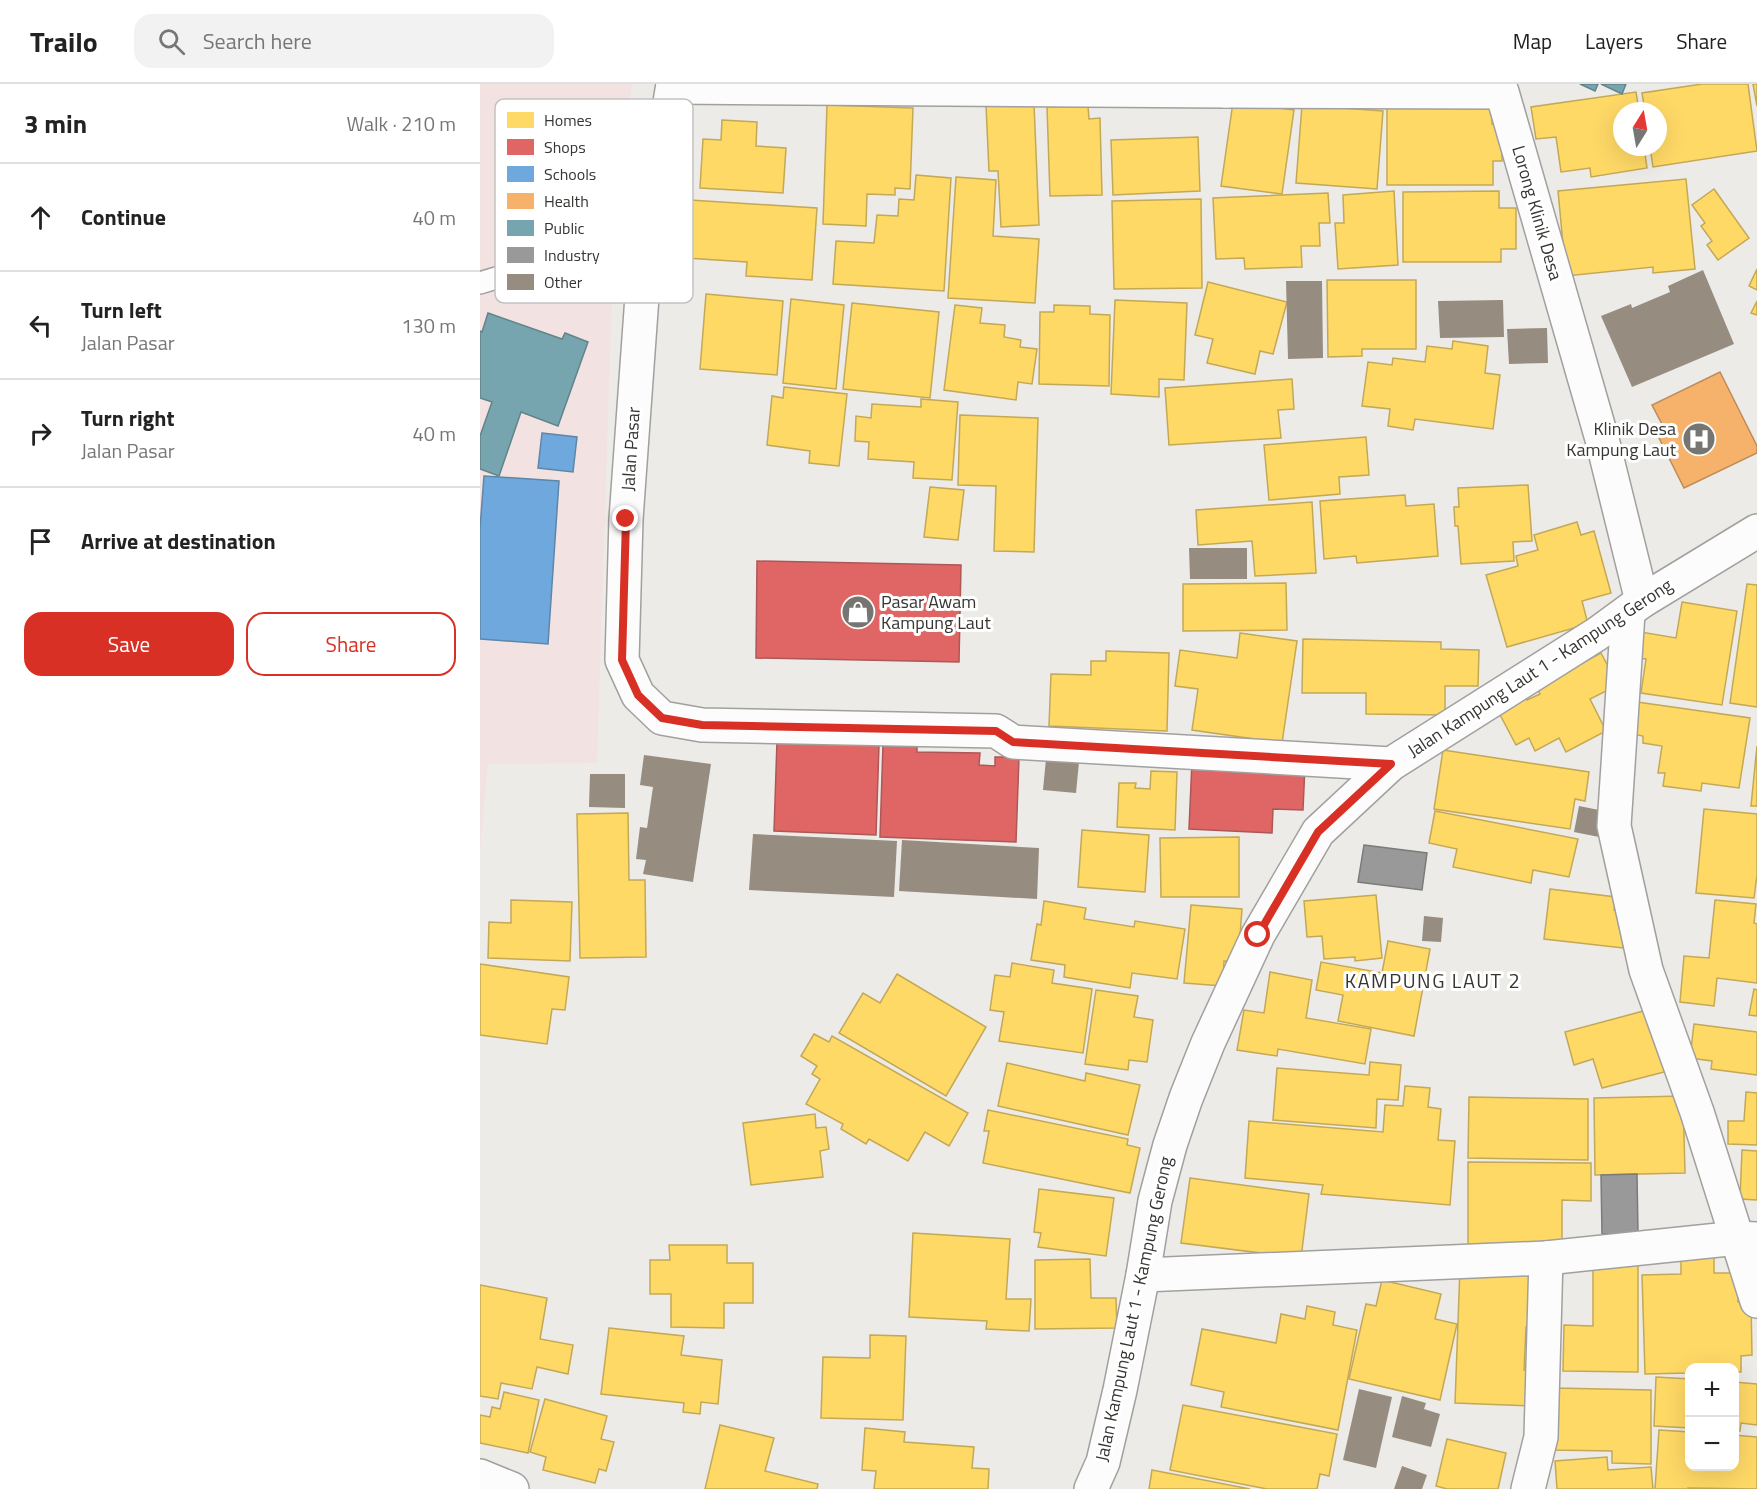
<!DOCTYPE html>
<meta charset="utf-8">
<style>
:root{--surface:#fff;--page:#f2f2f2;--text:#222;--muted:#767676;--line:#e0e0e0;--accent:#d93025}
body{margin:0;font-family:"Titillium Web",sans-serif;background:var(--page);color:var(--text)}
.controls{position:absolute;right:18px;bottom:18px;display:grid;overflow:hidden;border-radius:12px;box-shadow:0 6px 24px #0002}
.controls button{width:54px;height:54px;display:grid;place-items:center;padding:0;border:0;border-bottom:2px solid var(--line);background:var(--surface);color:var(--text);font:30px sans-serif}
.compass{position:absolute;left:1133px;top:18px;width:54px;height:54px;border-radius:50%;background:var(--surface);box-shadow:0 6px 24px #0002;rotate:11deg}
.stop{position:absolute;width:18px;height:18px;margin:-14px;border:4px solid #d93025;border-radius:50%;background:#fff}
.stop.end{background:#d93025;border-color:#fff;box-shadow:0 2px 6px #0008}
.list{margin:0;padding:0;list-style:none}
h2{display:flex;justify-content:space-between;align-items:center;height:78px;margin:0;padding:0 24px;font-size:26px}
h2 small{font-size:20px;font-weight:400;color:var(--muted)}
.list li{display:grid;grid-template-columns:39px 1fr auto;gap:18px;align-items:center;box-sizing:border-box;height:108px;padding:0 24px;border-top:2px solid var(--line)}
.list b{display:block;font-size:22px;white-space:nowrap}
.list p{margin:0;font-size:20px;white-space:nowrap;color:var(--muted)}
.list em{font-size:20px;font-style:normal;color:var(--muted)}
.actions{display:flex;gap:12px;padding:18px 24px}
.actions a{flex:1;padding:14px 0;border:2px solid var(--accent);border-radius:18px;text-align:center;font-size:21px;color:var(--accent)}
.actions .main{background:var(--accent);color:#fff}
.icon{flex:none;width:33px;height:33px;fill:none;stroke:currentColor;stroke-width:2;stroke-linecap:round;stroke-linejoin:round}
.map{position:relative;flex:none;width:1277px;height:1405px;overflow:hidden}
header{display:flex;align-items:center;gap:36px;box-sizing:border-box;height:84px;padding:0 30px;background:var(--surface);border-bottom:2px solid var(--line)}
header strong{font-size:28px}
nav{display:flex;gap:33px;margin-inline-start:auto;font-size:21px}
.search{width:420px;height:54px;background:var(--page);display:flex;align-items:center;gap:15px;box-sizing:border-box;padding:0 21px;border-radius:18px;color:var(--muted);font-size:22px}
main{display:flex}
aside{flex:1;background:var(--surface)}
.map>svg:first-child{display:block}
.education{fill:#f2e2e2}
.homes{fill:#ffd966;stroke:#c3a856;stroke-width:1.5}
.shops{fill:#e06666;stroke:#ad5756;stroke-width:1.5}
.schools{fill:#6fa8dc;stroke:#5e86a9;stroke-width:1.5}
.health{fill:#f6b26b;stroke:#bc8c5a;stroke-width:1.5}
.public{fill:#76a5af;stroke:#63838a;stroke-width:1.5}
.industry{fill:#999;stroke:#7b7b7a;stroke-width:1.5}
.building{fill:#968c80}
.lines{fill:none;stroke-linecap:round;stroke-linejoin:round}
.lane-casing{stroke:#a2a09e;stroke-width:24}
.street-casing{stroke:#a2a09e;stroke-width:36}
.lane{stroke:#fcfcfc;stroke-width:21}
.street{stroke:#fcfcfc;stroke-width:33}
.route{stroke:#d93025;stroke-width:8}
.labels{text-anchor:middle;stroke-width:6;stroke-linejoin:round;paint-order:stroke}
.street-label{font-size:18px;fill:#363532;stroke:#fff}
.poi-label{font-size:18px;fill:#363532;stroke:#fff;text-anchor:end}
.neighbourhood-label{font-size:20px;letter-spacing:1.5px;fill:#363532;stroke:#fff}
.key{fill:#fff;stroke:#c3c2c2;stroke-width:1.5}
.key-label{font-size:16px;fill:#363532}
</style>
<header>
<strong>Trailo</strong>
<div class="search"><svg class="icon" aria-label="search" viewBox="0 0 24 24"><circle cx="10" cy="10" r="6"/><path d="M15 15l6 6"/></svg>Search here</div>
<nav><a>Map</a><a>Layers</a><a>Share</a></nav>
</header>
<main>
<aside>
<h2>3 min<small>Walk · 210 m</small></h2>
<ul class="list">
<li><svg class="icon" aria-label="ahead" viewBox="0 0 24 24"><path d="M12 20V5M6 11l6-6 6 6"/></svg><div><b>Continue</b></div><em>40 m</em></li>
<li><svg class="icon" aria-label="left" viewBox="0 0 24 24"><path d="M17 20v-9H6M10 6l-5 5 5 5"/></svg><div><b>Turn left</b><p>Jalan Pasar</p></div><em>130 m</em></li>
<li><svg class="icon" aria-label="right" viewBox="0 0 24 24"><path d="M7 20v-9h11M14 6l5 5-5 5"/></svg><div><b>Turn right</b><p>Jalan Pasar</p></div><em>40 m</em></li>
<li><svg class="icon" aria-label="arrive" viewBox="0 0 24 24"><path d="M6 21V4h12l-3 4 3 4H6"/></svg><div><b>Arrive at destination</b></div></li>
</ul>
<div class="actions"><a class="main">Save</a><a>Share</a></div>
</aside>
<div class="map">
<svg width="1277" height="1405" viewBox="0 0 1277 1405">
<rect width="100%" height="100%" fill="#edebe8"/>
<path class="education" d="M0,0H152L134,146L117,679L8,680L0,765Z"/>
<g class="homes">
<path d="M1222,0H1268L1277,67L1173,83L1170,63H1178V27H1165L1162,9Z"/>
<path d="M1273,0H1277V22Z"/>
<path d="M1156,8L1159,27H1142V63H1164L1167,84L1111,93L1110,84L1081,88L1076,53L1056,55L1051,23Z"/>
<path d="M753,18L814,26L802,110L741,102Z"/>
<path d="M1012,18V40H1022V77H1013V101H907V19Z"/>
<path d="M554,20L559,141L521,143L518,87H509L506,21Z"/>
<path d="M347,21L433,24L430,105L415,104V111L387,110L386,142L343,140Z"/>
<path d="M822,21L903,27L897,105L816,99Z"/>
<path d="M608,22L609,35L620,34L622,111L570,112L567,23Z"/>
<path d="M242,36L277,38L276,62L306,64L303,109L220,104L223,55L241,56Z"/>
<path d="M718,53L720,107L633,111L631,56Z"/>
<path d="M436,91L471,94L464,207L353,200L356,157L394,159L397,131L418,132L419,115L434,116Z"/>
<path d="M476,93L516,96L513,152L559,155L555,219L468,214Z"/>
<path d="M1206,95L1215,185L1173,189V183L1086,192L1078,107Z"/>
<path d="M1234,105L1269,154L1238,176L1227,161L1232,157L1221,142L1225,139L1212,121Z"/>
<path d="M914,107L918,181L858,185L855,139H864L863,111Z"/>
<path d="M1019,107V124H1036V165H1021V178H923V108Z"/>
<path d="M848,109L850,139H839L840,162H821L822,183L765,185L764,174L736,175L733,114Z"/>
<path d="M721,115L722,204L634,205L632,117Z"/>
<path d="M210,116L337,124L332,196L266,192L267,178L206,174Z"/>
<path d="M1277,185V206L1269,202Z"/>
<path d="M847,196H936V265H882V272L848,273Z"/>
<path d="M728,198L807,218L793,270L780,267L775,290L727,279L733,255L715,251Z"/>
<path d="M226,210L303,217L297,291L220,285Z"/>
<path d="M311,215L364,221L356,305L303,299Z"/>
<path d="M635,216L707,219L704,296L679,295V313L631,310Z"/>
<path d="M1277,217V231L1271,229Z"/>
<path d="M372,219L459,228L450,314L363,305Z"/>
<path d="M475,221L502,224L500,239L525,241L524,253L541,256L540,263L557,265L552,300L538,298L536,316L464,306Z"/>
<path d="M574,221L610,222V230L630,231L629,302L559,300L560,228H574Z"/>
<path d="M973,257L1008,262L1005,289L1020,291L1013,345L935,335L933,346L908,342L910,325L882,322L888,278L912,281L913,274L945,278L947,262L972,265Z"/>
<path d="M812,295L814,325L798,326L801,354L689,361L685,304Z"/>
<path d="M304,303L367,310L359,382L329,379L330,367L287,361L292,312L303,314Z"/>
<path d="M441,315L478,318L472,396L433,394L434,378L388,375L389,358L375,357L376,332L391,334L392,320L441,323Z"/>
<path d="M480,331L558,334L554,468L514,467L516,402L478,401Z"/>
<path d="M886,353L889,391L859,393L860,410L789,416L784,361Z"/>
<path d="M1048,401L1052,457L1033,458L1034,477L981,480L978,442H975L974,423H979L978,404Z"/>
<path d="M450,403L484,406L478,456L444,453Z"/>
<path d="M925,411L926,422L954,420L958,472L877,479L876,472L844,475L840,417Z"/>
<path d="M832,418L836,489L775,492L772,457L718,461L716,426Z"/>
<path d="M1097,438L1101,451L1114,447L1131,509L1102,517L1108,540L1027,563L1006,491L1038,482L1036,472L1058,466L1054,451Z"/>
<path d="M806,499L807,546L703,547V500Z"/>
<path d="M1267,500L1277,501V623L1250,619Z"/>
<path d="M1202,518L1257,527L1242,621L1161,609L1166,575L1156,574L1161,548L1196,554Z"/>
<path d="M760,549L817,557L802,659L712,646L718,605L695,602L700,566L757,574Z"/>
<path d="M823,555L961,558V565L999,566L998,602H965V631L886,630V609H822Z"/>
<path d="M626,567L689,569L687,647L569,642L571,590L611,591V577H626Z"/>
<path d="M1121,569L1138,601L1110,615L1126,647L1086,668L1079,654L1055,667L1049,654L1036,661L1017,625L1044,610L1047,616L1060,610L1057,603Z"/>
<path d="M1157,618L1270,634L1259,704L1222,699L1221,707L1183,702L1185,689H1178L1182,662L1163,659V652L1153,650Z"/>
<path d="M1277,662V722H1271Z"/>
<path d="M963,666L1109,688L1105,717L1095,715L1090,745L954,725Z"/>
<path d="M671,687L697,688L695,746L637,743L639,699H656L655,704L670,705Z"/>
<path d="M1224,725L1277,730V791L1274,814L1216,809Z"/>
<path d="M955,727L1098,755L1089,793L1053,786L1051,799L973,783L977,765L949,759Z"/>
<path d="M148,729L149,796H165L166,873L100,874L97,730Z"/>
<path d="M602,746L669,751L665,808L598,803Z"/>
<path d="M759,753V813H681L680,754Z"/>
<path d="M1070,805L1136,813L1134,826L1147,828L1143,864L1064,855Z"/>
<path d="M896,811L902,874L875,877V873L844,875L842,852L827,853L824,817Z"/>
<path d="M31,816L92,818L90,877L8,874L9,838L31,839Z"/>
<path d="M1235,816L1276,820L1274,839L1277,840V899L1237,894L1234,922L1200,918L1204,872L1229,874Z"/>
<path d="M564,817L606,824L604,835L654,843L655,837L705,845L697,895L652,889L650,904L584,893L585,881L551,876L557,840L561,841Z"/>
<path d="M711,821L762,825L758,878L744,877L743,902L704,899Z"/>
<path d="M908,857L950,865L934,952L858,937L863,911L836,906L841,878L902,889Z"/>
<path d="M532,879L574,886L572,899L612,905L603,969L519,957L524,928L510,926L515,891L530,893Z"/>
<path d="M0,880L89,893L85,926L72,925L67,960L0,951Z"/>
<path d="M790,888L832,896L826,934L891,945L885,980L798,965L797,972L757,966L764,926L784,929Z"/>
<path d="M417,890L506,943L466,1012L359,949L383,909L400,919Z"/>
<path d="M1274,905L1277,906V932L1269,931Z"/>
<path d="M616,906L658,912L654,933L673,936L667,978L649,976L648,986L605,980Z"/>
<path d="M1171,925L1188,987L1122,1004L1113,975L1094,981L1085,948Z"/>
<path d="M1214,940L1277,948V991L1231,985L1232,977L1210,974Z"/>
<path d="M334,950L349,958L352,952L488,1029L469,1062L445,1048L428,1077L389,1055L386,1060L361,1045L363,1040L326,1020L340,995L332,990L337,982L321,972Z"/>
<path d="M890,978L921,981L918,1016L897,1015L896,1044L793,1036L797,984L889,991Z"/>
<path d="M527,979L605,997L606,989L660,1001L648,1051L518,1022Z"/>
<path d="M925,1002L950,1004L948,1023L961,1025L958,1056L975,1057L970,1121L841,1110L843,1101L765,1094L769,1037L903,1048L905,1021L923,1022Z"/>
<path d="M1266,1008L1277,1009V1061L1248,1060V1037H1264Z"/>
<path d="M1203,1012L1205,1089L1115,1091L1114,1014Z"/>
<path d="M989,1013L1108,1015V1076L988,1074Z"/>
<path d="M508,1026L648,1055L647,1061L660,1064L650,1109L503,1079L509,1047H504Z"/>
<path d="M335,1030L336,1044L346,1043L349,1065L340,1067L343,1093L271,1101L263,1039Z"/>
<path d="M1262,1066L1277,1067V1116L1260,1115Z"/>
<path d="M988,1078L1111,1079V1117L1082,1116V1162L988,1161Z"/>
<path d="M710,1094L829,1110L821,1174L701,1159Z"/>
<path d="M559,1105L634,1114L626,1172L558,1163L561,1149L554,1148Z"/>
<path d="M433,1149L530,1155L526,1215H551L549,1247L506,1245L507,1237L429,1233Z"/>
<path d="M189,1161H247V1179H273V1219H244V1244L191,1243V1210H170V1176H190Z"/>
<path d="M1234,1169V1189H1258V1218H1271L1272,1271L1261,1272V1288H1254V1284H1210V1289L1165,1290L1162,1191L1201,1190V1170Z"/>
<path d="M1158,1171V1288L1083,1287L1084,1241L1113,1242V1174Z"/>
<path d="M610,1175L611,1214H636L637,1244L555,1245V1176Z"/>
<path d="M980,1184L1058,1188L1056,1243H1046L1044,1286H1056L1054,1322L975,1319Z"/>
<path d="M902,1196L961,1210L955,1235L977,1240L960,1316L869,1295L886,1220L896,1222Z"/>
<path d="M0,1201L67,1214L60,1255L93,1261L88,1290L57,1283L52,1305L21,1299L18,1315L0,1312Z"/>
<path d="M827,1222L855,1228L853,1241L877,1246L858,1346L741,1323L744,1308L711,1301L722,1245L796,1259L801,1230L825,1235Z"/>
<path d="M129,1244L204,1252L201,1271L242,1276L238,1320L221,1318L220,1330L203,1328L204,1319L121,1310Z"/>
<path d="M390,1251L426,1252L423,1336L341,1334L343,1273L390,1274Z"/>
<path d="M1176,1293L1210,1295V1344L1174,1342Z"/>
<path d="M1254,1298L1277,1300V1341L1261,1339L1260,1347H1254Z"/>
<path d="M1074,1304L1171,1306V1380L1132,1379V1367L1072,1366Z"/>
<path d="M24,1308L59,1316L48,1369L0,1359V1331L10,1333L12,1323L20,1325Z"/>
<path d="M65,1315L127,1332L121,1355L134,1358L126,1387L119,1385L115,1399L63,1386L66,1373L50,1368Z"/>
<path d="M703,1321L857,1350L849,1392L840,1390L837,1405H787L690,1386Z"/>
<path d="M240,1341L294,1354L285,1387L338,1400L337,1405H225Z"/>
<path d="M385,1344L425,1348L424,1358L494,1363L492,1384L509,1385L508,1405H394L396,1387L382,1386Z"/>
<path d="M1179,1346L1210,1348V1382H1254V1351L1277,1353V1405L1208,1404V1405H1175Z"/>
<path d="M967,1355L1026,1369L1018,1405H967L956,1402Z"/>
<path d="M1127,1373L1128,1386L1171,1383L1173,1405H1077L1075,1377Z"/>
<path d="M672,1386L770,1405H669Z"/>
</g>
<g class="shops">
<path d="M277,477L481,481L479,578L276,574Z"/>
<path d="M297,657L399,661L396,751L294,747Z"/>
<path d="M403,660L437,661V668L500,669L499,681L515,682V673H539L536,758L400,753Z"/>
<path d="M712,677L825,681L823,726L793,725L792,749L709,745Z"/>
</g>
<g class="schools">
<path d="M62,349L97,353L93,388L58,384Z"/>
<path d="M4,392L79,397L68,560L0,555V444Z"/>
</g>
<path class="health" d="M1240,288L1277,362V369L1204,404L1176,348L1184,344L1172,321Z"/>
<g class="public">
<path d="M1100,0H1118L1115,7Z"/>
<path d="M1121,0H1146L1142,10Z"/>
<path d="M8,229L82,255L85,249L108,258L78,342L41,328L19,392L0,385V352L12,318L0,314V247L2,248Z"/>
</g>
<g class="industry">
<path d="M884,761L947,769L942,806L878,798Z"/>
<path d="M1157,1090L1158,1149L1122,1150L1121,1091Z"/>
</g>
<g class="building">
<path d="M1223,186L1254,260L1152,303L1121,232L1151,220L1152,224L1190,208L1188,202Z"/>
<path d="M806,197H842L843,274L808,275Z"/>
<path d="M1023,216L1024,253L960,254L958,217Z"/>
<path d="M1067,244L1068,279L1029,280L1027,245Z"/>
<path d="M709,464H767V495H710Z"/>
<path d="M164,671L231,680L213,798L163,790L166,776L156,775L160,743L167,744L173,703L160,701Z"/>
<path d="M566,675L599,678L596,709L563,706Z"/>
<path d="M110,690H145V724L109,723Z"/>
<path d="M1099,722L1129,728L1124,754L1094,748Z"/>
<path d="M273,750L417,757L414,813L269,806Z"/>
<path d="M422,756L559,764L557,815L419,807Z"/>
<path d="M944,832L963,834L961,858L942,857Z"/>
<path d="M879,1305L912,1313L896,1384L863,1376Z"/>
<path d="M922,1312L946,1319L944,1325L960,1330L951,1363L912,1353Z"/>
<path d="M922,1382L947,1391L942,1405H914Z"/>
</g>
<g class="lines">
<defs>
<path id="lane" d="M0,199C53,181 110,178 165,171"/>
<g id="street">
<path d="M193,0L165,171L146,435L142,576L158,611L182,634L222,641L516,647L533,658L911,680"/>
<path d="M193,3L746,7L753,0"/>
<path d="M746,7L1022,8L1122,355L1162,517"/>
<path d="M1148,529L1134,742L1166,886L1217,1028L1277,1217"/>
<path d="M663,1191L1066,1174L1258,1154L1277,1155"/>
<path d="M0,1392L32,1405"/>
<path d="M611,1405L623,1378L640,1306L663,1191L675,1117L690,1061L706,1014L728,959L778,851L838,748L911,680L1117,550L1162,517L1277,447"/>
<path d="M1048,1405L1061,1353L1066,1174"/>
</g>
</defs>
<use href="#lane" class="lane-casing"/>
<use href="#street" class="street-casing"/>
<use href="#lane" class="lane"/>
<use href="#street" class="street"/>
</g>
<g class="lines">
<path class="route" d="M146,435L142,576L158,611L182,634L222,641L516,647L533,658L911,680L838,748L778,851"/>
</g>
<defs>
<symbol id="hospital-disc" viewBox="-11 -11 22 22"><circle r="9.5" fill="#767572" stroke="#fff"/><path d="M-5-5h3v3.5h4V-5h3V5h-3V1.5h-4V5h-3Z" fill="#fff"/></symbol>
<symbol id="shop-disc" viewBox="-11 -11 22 22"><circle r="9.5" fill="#767572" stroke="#fff"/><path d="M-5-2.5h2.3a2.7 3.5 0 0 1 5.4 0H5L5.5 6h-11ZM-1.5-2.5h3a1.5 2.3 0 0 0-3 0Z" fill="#fff"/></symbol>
</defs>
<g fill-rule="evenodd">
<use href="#hospital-disc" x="1200" y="336" width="38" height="38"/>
<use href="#shop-disc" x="359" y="509" width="38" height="38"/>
</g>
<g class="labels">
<g class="street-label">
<text transform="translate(1057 129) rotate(74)" y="6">Lorong Klinik Desa</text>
<text transform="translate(151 365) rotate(-86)" y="6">Jalan Pasar</text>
<text transform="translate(1060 584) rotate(-33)" y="6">Jalan Kampung Laut 1 - Kampung Gerong</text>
<text transform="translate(654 1225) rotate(-78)" y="6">Jalan Kampung Laut 1 - Kampung Gerong</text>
</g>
<g class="poi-label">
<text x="1196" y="351">Klinik Desa<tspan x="1196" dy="21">Kampung Laut</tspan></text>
<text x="401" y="524" text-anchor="start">Pasar Awam<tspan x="401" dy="21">Kampung Laut</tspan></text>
</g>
<g class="neighbourhood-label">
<text x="953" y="904">KAMPUNG LAUT 2</text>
</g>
</g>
<rect x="15" y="15" width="198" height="204" rx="9" class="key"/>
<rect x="27" y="28" width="27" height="16" fill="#ffd966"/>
<rect x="27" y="55" width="27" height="16" fill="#e06666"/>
<rect x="27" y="82" width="27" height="16" fill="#6fa8dc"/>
<rect x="27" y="109" width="27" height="16" fill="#f6b26b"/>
<rect x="27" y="136" width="27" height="16" fill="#76a5af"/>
<rect x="27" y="163" width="27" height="16" fill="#999"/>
<rect x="27" y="190" width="27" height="16" fill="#968c80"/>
<g class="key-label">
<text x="64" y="42">Homes</text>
<text x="64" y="69">Shops</text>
<text x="64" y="96">Schools</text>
<text x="64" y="123">Health</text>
<text x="64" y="150">Public</text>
<text x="64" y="177">Industry</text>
<text x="64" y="204">Other</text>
</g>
</svg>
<div class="controls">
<button>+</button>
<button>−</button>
</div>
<svg class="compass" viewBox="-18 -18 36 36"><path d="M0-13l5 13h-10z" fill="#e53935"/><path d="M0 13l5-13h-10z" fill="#767676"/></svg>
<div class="stop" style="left:778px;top:851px"></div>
<div class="stop end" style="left:146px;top:435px"></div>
</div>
</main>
